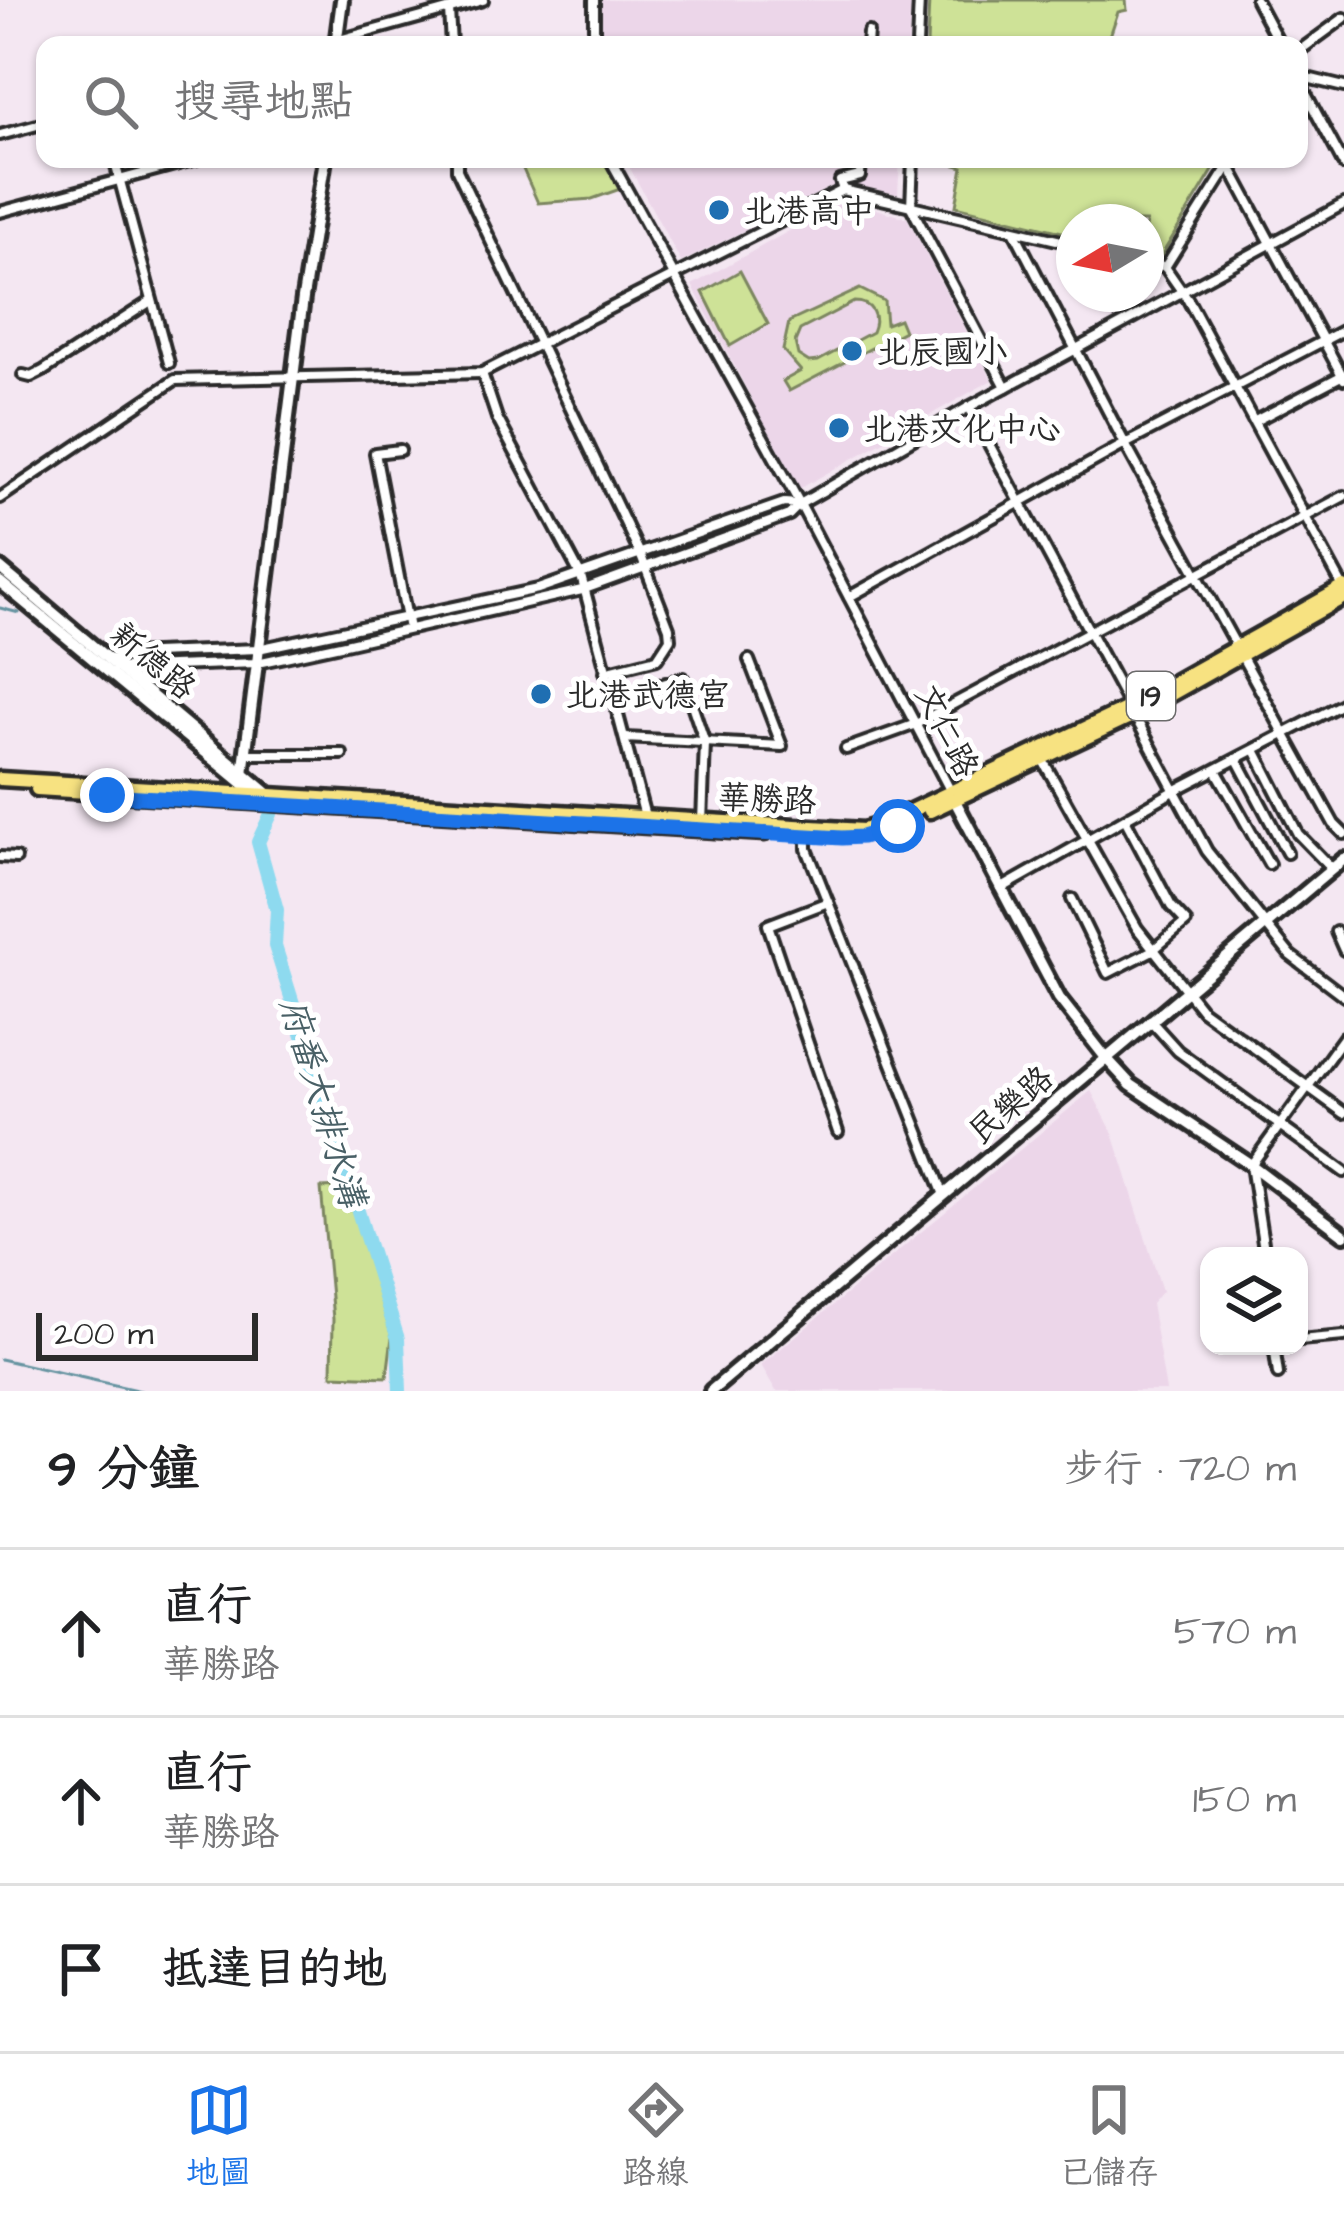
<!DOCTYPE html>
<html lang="zh-TW">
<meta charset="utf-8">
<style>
:root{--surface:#fff;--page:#f6f6f6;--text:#202124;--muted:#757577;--line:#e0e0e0;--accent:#1a73e8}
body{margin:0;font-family:"Architects Daughter","LXGW WenKai TC",sans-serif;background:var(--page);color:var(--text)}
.controls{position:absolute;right:36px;bottom:36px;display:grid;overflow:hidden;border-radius:24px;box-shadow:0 3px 9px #0004}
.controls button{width:108px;height:108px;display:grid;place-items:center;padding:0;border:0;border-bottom:3px solid var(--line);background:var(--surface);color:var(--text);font:60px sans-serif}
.compass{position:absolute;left:1056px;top:204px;width:108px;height:108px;border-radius:50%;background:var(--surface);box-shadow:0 3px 9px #0004;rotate:260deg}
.scale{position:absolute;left:36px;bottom:30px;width:222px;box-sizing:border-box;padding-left:12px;border:6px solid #2b2b2b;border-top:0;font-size:33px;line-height:42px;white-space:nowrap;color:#2b2b2b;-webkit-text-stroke:9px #fff;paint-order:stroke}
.stop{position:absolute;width:36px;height:36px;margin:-27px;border:9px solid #1a73e8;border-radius:50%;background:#fff}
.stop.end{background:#1a73e8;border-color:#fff;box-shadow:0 3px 12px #0008}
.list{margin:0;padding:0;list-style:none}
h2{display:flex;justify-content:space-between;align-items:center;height:156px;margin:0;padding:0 48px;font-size:51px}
h2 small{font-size:39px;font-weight:400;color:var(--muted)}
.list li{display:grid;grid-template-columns:78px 1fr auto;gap:36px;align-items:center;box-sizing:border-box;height:168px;padding:0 48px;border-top:3px solid var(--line)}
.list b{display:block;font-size:45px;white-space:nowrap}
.list p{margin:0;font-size:39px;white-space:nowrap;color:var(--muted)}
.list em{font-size:39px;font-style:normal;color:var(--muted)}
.icon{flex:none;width:66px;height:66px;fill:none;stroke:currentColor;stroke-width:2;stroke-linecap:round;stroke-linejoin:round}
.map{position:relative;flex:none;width:1344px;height:1391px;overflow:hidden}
.search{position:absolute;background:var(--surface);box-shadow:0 3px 9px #0004;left:36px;right:36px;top:36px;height:132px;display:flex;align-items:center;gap:30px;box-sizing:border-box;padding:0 42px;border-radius:24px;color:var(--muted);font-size:45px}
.sheet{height:660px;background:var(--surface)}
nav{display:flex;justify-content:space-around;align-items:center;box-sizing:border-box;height:168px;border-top:3px solid var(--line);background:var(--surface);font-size:33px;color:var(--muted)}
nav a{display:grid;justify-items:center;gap:6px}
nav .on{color:var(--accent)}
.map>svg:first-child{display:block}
.built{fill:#ecd6e9}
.green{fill:#cee297;stroke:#7c8661;stroke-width:3;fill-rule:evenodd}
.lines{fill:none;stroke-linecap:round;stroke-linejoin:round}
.stream{stroke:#6694a1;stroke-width:3}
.river{stroke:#8edaef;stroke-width:14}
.street-casing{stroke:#2b2b2b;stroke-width:16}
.secondary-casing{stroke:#2b2b2b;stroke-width:20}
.primary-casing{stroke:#2b2b2b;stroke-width:21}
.street{stroke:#fff;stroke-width:8}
.secondary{stroke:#fff;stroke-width:10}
.primary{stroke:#f7e281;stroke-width:12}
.route{stroke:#1a73e8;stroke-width:15}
.poi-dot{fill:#1f6fb2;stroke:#fff;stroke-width:4.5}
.labels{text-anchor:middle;stroke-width:10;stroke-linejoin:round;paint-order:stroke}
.shield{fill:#fff;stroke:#6b6b6b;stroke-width:3}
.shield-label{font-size:30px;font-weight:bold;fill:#2b2b2b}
.poi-label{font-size:33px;fill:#2b2b2b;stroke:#fff;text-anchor:start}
.street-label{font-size:33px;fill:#2b2b2b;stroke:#fff}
.water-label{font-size:36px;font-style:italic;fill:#496066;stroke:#fff}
</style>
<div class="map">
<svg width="1344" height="1391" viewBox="0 0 1344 1391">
<rect width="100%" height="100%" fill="#f4e7f2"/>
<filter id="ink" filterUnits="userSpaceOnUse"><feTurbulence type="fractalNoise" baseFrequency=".00833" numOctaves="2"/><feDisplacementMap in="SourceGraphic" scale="24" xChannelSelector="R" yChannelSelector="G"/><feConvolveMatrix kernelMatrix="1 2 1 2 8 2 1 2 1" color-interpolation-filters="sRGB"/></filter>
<g filter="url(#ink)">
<g class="built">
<path d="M600,0L911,1L908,45H602Z"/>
<path d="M625,159H900L898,194L838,183L681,262Z"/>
<path d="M845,200L907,218L992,380L799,489L692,285Z"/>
<path d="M1091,1091L1113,1133L1162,1291L1151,1304L1166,1391H776L761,1365Z"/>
</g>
<g class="green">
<path d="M929,0H1126L1127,10L1118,12L1107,45H927Z"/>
<path d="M592,159H610L626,187L592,199L538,203L522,167L579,164Z"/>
<path d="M935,159H1220L1161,256L1146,252V222H1074V235L956,206L963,167Z"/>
<path d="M740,271L768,324L730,346L703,292Z"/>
<path d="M860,289L884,301L886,324L899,319L904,331L789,391L783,381L801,371L783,350L789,322ZM854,302C872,302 879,316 872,332L818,361L809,362L798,355L795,342L800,330Z"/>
<path d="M346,1187L392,1337L387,1377L332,1375L333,1319L321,1188Z"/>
</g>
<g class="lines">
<g class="stream">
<path d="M0,608L19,613"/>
<path d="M0,1359L141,1391"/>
</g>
<path class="river" d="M271,814L258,842L277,910L275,946L398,1339L400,1391"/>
<defs>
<g id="street">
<path d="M1256,0L1280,45"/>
<path d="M449,10L451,45"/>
<path d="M321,45L483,0"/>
<path d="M594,45V0"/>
<path d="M867,45L868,32"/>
<path d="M917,45L919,0"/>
<path d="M1299,51L1344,18"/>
<path d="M1299,76L1344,87"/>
<path d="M1299,81L1344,165"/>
<path d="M0,135L45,123"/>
<path d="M114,159L169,363"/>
<path d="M457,159V170L641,556L669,628L670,639L657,659L605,672"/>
<path d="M610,159L800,504L951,792"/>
<path d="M913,159L911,207L1006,387"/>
<path d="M1229,165L1344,379"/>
<path d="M843,190L840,181L860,176L861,159"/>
<path d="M0,212L197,159"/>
<path d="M1014,231L1125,444L1334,824L1344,834"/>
<path d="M1146,260L1165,267"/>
<path d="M1165,267L1188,300L1343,587"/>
<path d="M1165,267L1233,159"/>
<path d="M482,373L497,418L581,576L646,820"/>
<path d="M23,375L31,377L43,371L151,301"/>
<path d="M969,407L1207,851L1290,955L1344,996"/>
<path d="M1255,421L1343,375"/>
<path d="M400,450L375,453L409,629"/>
<path d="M0,498L175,380L482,373L843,190L1074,244"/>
<path d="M849,597L1125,444L1344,330"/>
<path d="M110,659L128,654L258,649L538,589L784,503L798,504"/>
<path d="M116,668L257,663L345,644L582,590L789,515L800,504L969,407L1344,204"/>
<path d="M649,688L683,678L705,743L702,822"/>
<path d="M625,738L782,746L749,660"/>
<path d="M846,749L916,724L1344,496"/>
<path d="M1255,750L1298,834L1332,869"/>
<path d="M246,754H342"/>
<path d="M1041,757L1137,928L1202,1010L1344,1113"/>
<path d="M1237,759L1287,853"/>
<path d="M1216,770L1269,864"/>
<path d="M807,828V849L944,1195"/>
<path d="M0,857L16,858"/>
<path d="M1002,888L1174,791L1344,703"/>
<path d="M1072,899L1108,973L1153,950L1186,922L1171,906L1125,819"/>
<path d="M828,902L768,925L838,1132"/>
<path d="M1336,932L1344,950"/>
<path d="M1150,1020L1178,1051L1344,1172"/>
<path d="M1265,1256L1251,1165L1344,1037"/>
<path d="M1299,1340L1344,1336"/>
<path d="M1274,1346L1278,1374"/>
<path d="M1217,1348L1235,1346"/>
</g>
<g id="secondary">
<path d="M336,45L342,0"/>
<path d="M0,568L272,797"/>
<path d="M0,582L257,795"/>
<path d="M243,774L303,298L325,159"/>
<path d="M952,795L1059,998L1106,1058L1131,1085L1251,1165L1344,1235"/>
<path d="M711,1391L1344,859"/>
</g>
<g id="primary">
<path d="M0,779L863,830L883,824L1130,707L1344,587"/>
<path d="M37,789L765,833"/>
<path d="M930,811L1138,713L1344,597"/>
</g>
</defs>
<use href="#street" class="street-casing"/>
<use href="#secondary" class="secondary-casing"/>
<use href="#primary" class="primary-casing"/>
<use href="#street" class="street"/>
<use href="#secondary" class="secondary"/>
<use href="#primary" class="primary"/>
</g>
</g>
<g class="lines" filter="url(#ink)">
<path class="route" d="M107,795L842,838L862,837L898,826"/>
</g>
<g class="poi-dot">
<circle cx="719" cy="210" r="12"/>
<circle cx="852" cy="351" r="12"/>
<circle cx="839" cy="428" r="12"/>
<circle cx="541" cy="694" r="12"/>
</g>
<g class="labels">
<rect class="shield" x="1127" y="672" width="48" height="48" rx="9"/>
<g class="shield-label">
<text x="1151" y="706">19</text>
</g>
<g class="poi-label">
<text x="743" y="222">北港高中</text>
<text x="876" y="363">北辰國小</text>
<text x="863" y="440">北港文化中心</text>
<text x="565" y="706">北港武德宮</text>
</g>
<g class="street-label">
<text transform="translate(154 660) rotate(40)" y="12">新德路</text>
<text transform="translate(948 730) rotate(63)" y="12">文仁路</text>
<text transform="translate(767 798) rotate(3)" y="12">華勝路</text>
<text transform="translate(1010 1104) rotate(-41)" y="12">民樂路</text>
</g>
<g class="water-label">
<text transform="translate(324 1102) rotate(73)" y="13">府番大排水溝</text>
</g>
</g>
</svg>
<div class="controls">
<button><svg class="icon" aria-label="layers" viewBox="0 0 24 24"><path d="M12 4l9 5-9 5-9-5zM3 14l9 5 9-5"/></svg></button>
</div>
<svg class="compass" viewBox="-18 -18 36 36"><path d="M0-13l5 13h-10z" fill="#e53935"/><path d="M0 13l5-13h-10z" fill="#757577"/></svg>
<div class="scale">200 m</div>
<div class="stop" style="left:898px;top:826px"></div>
<div class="stop end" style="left:107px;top:795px"></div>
<div class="search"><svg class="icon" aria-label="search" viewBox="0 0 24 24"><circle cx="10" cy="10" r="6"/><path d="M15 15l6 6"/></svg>搜尋地點</div>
</div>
<section class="sheet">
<h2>9 分鐘<small>步行 · 720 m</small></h2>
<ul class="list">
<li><svg class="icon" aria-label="ahead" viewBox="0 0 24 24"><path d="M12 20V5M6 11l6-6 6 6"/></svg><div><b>直行</b><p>華勝路</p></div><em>570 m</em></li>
<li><svg class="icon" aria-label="ahead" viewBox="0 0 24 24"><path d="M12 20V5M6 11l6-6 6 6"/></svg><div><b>直行</b><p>華勝路</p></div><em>150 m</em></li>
<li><svg class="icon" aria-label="arrive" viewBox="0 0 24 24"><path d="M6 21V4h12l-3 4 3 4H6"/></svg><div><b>抵達目的地</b></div></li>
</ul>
</section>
<nav>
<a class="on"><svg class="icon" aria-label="map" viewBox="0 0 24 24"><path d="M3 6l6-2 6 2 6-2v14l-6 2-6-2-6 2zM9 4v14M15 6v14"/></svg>地圖</a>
<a><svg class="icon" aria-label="directions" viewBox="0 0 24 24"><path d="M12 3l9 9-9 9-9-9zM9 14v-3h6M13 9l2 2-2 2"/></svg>路線</a>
<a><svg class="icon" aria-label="saved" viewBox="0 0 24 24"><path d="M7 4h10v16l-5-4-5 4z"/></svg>已儲存</a>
</nav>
